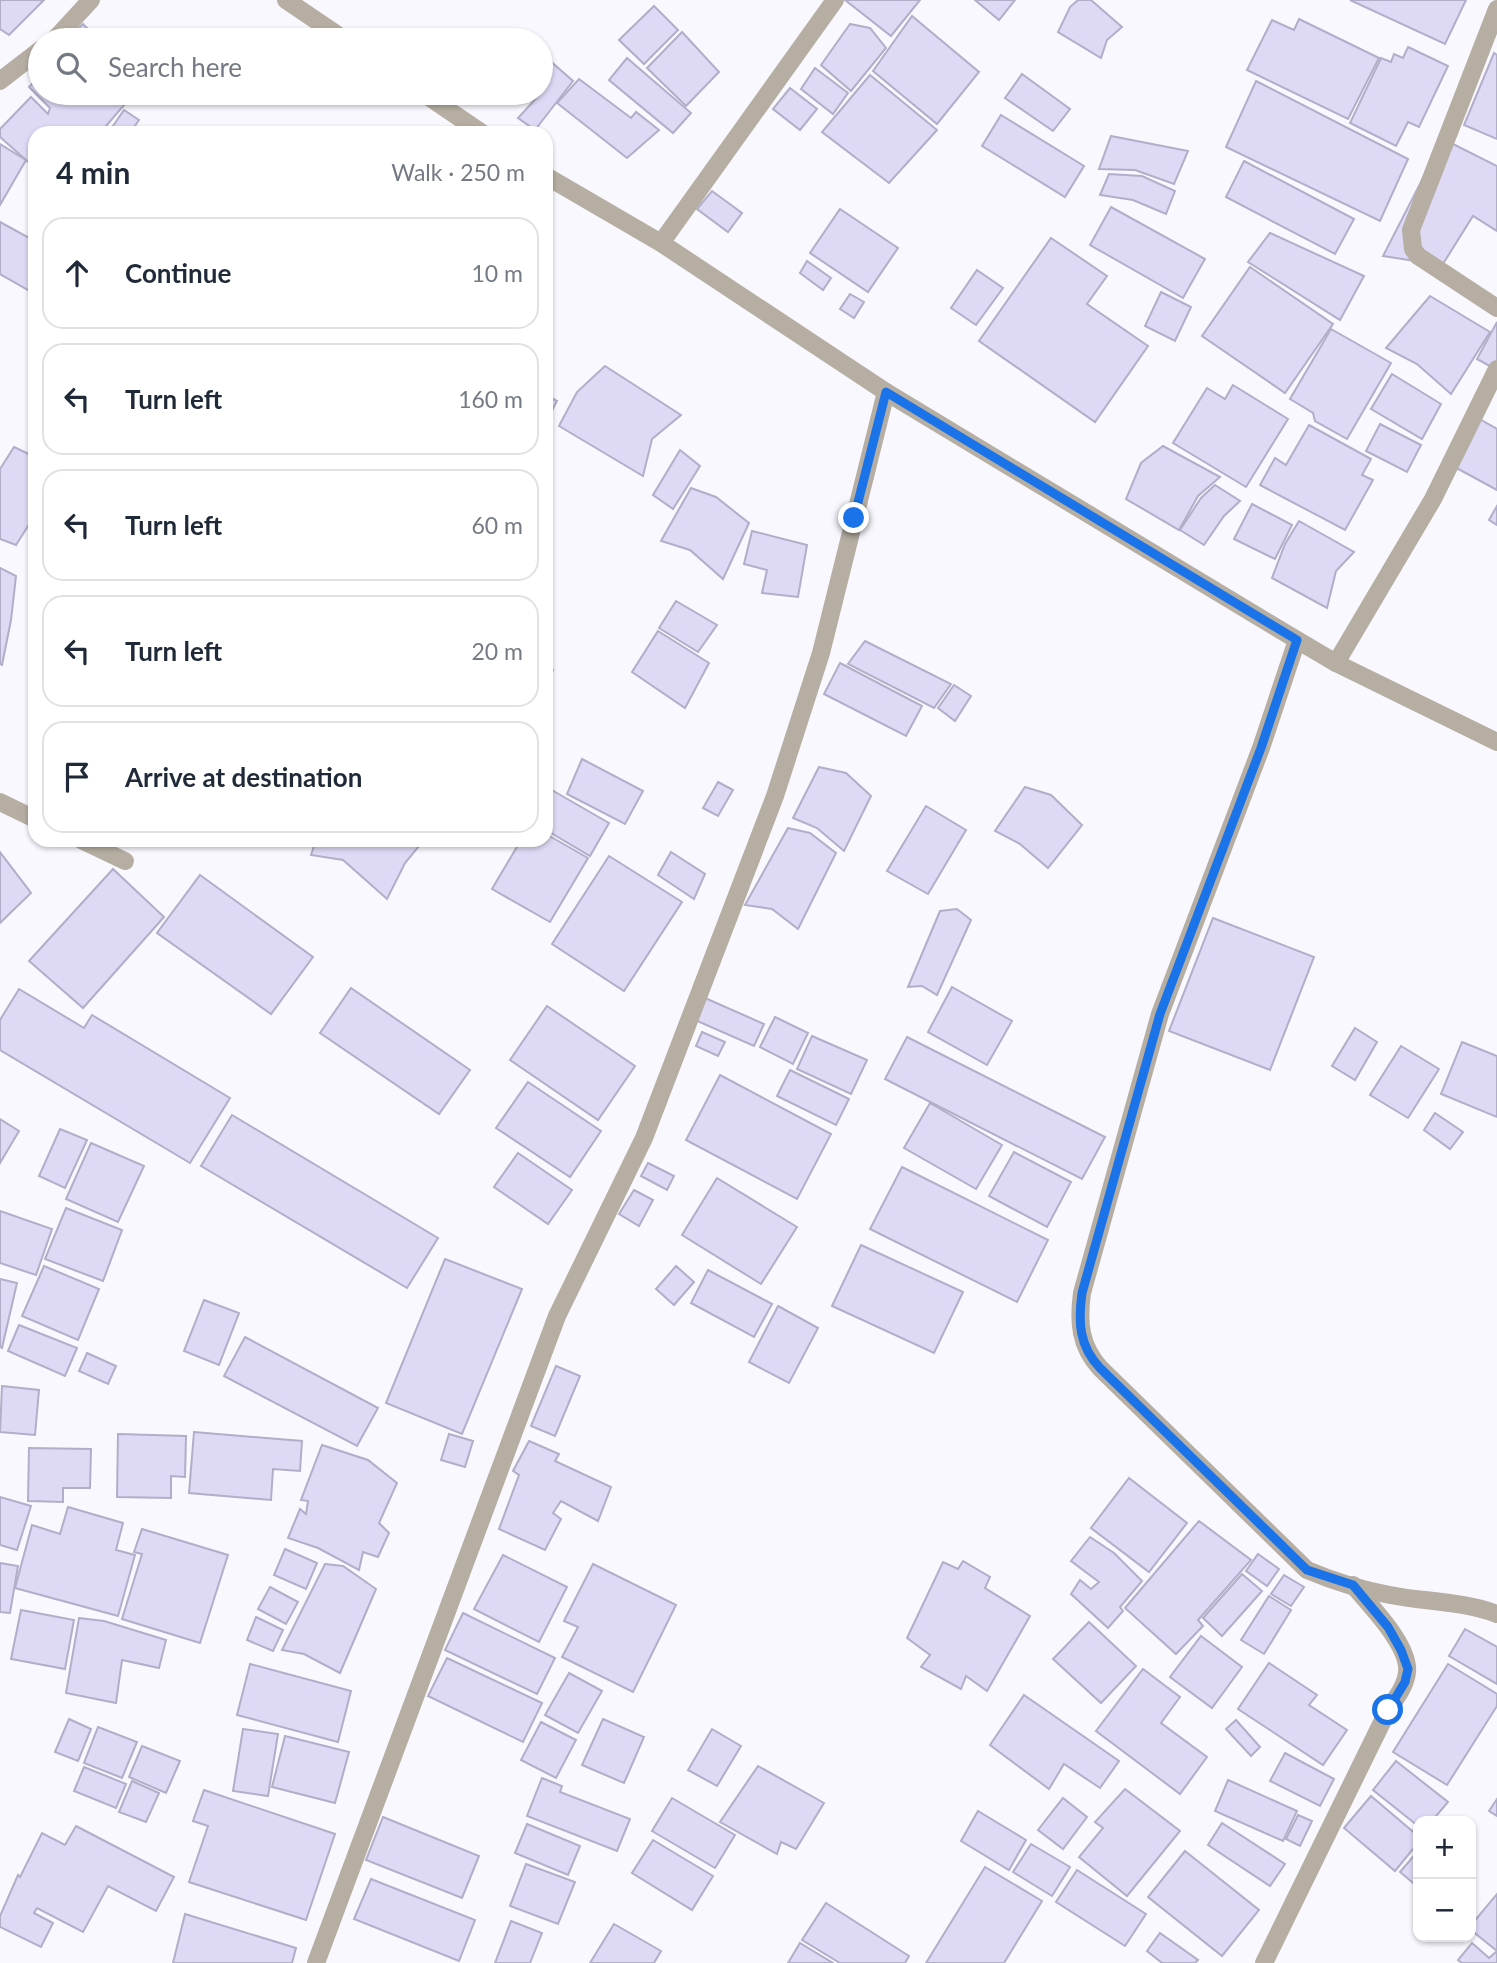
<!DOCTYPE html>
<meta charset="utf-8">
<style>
:root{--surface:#fff;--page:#f6f6f7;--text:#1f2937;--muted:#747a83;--line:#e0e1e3}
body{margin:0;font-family:Lato,sans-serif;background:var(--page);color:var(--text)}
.controls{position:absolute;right:21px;bottom:21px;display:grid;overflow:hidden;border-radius:14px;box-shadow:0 2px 5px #0004}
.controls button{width:63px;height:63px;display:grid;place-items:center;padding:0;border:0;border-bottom:2px solid var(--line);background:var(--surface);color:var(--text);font:35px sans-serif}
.stop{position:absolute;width:21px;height:21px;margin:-16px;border:5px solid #1a73e8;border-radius:50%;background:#fff}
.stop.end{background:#1a73e8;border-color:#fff;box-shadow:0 2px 7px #0008}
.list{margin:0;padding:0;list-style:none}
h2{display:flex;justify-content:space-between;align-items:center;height:91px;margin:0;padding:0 28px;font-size:30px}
h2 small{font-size:23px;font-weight:400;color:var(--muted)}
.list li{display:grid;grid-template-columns:46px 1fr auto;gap:21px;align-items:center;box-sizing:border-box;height:112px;margin:0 14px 14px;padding:0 14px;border:2px solid var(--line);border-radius:21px}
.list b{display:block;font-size:26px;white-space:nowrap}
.list em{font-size:23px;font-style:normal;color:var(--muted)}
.icon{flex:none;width:38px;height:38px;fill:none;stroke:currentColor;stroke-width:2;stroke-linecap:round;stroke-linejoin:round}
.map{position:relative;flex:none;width:1497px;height:1963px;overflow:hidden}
.search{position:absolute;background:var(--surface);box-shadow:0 2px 5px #0004;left:28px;top:28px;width:525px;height:77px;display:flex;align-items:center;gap:18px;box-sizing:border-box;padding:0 24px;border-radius:38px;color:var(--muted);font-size:26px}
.panel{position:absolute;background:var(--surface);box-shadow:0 2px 5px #0004;left:28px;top:126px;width:525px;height:721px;border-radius:21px}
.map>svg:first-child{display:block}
.building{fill:#ded9f5;stroke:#b2adc8;stroke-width:2}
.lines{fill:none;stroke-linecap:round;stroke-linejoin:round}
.street{stroke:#b6aea3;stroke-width:18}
.route{stroke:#1a73e8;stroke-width:9}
</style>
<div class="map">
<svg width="1497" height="1963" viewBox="0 0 1497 1963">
<rect width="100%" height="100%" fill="#f9f8fe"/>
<g class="building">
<path d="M0,0H44L9,35L0,29Z"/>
<path d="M845,0H920L891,36Z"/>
<path d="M975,0H1015L999,20Z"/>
<path d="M1078,0H1091L1122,27L1107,40L1101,58L1058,32L1070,7Z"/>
<path d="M1350,0H1466L1445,44Z"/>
<path d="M654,6L678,30L644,64L619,40Z"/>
<path d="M912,16L979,72L937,124L873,71Z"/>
<path d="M1299,19L1379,58L1348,119L1247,70L1272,20L1294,30Z"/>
<path d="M83,24L99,40H66Z"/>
<path d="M850,24L870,28L886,48L851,91L821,65Z"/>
<path d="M682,32L719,72L686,106L647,68Z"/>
<path d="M1408,47L1448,66L1419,127L1408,122L1396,146L1350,123L1381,58L1391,62L1394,54L1403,58Z"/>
<path d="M1494,53L1497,55V139L1464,125Z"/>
<path d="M627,58L691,113L673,133L609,80Z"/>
<path d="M548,59L573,81L535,130L518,118L541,93V68Z"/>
<path d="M815,68L848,93L833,114L801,89Z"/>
<path d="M1022,74L1070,109L1053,131L1005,98Z"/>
<path d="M870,75L937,130L889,183L822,132Z"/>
<path d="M40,76V93H116L125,104L100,133H35V168L0,137V129L31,97L48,114L50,108L29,87Z"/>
<path d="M579,79L631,118L636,112L659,130L627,158L557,103Z"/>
<path d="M1256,81L1408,159L1380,221L1226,147Z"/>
<path d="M790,88L817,109L800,130L773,109Z"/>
<path d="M124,110L139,120L130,133H117L111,129Z"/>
<path d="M1001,115L1084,166L1065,197L982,146Z"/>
<path d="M1111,136L1188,151L1174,184L1135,170L1099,169Z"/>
<path d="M1443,139L1497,166V231L1473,216L1436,275L1415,261L1383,256Z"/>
<path d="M0,144L26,160L0,205Z"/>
<path d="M1244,161L1354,219L1335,254L1226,197Z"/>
<path d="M1109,174L1142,176L1175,191L1166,214L1133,200L1100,195Z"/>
<path d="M712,191L742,213L728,232L697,209Z"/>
<path d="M1111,207L1205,259L1183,298L1090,245Z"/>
<path d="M840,209L898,248L868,292L810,253Z"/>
<path d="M0,222L35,241V294L0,274Z"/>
<path d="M1270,233L1364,276L1340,320L1248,262Z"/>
<path d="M1051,238L1107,276L1087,304L1148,346L1095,422L979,341Z"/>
<path d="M807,261L831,278L823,290L800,273Z"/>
<path d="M1250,267L1333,324L1285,393L1202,336Z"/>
<path d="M977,270L1003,288L976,325L951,308Z"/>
<path d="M1161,292L1191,307L1175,341L1145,326Z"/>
<path d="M850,294L864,302L854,318L840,309Z"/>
<path d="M1430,296L1490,332L1451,394L1417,364L1386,348Z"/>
<path d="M1497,322V370L1477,359Z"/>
<path d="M1331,329L1391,363L1347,439L1315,421L1313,413L1290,399Z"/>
<path d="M605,366L681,415L652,439L643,476L559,426L577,392Z"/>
<path d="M1392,374L1441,404L1422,439L1371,409Z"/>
<path d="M1233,385L1288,419L1246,487L1173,443L1207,388L1225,399Z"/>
<path d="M546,395L557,401L546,422Z"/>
<path d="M1476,417L1497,429V490L1451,465Z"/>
<path d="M1380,424L1421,445L1407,472L1366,451Z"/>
<path d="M1309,425L1371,459L1362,475L1373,480L1345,530L1260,485L1275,458L1286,465Z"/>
<path d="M1163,446L1220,477L1198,496L1179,530L1126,499L1141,463Z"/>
<path d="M14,447L35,457V515L16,545L0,539V469Z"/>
<path d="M680,450L700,466L673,509L653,495Z"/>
<path d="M1215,485L1240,501L1224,516L1204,545L1180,530L1201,498Z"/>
<path d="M691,488L716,497L749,523L723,579L690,550L661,541Z"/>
<path d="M1252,504L1292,525L1275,559L1234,539Z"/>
<path d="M1497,506V525L1489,520Z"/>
<path d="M1299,521L1354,552L1336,571L1327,608L1272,578L1285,544Z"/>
<path d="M752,531L807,545L798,597L762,593L767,570L744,564Z"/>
<path d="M0,568L16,576L11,620L2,665L0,664Z"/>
<path d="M676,601L717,625L698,652L659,628Z"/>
<path d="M658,631L709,663L685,708L632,672Z"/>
<path d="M865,641L951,684L934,708L848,664Z"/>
<path d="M840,663L922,706L906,736L824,694Z"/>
<path d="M546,665L553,670L546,681Z"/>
<path d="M954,685L971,696L955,721L938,708Z"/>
<path d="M582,759L643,791L625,824L567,794Z"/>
<path d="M819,767L846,773L871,796L844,851L817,828L793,818Z"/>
<path d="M718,782L733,790L718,816L703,808Z"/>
<path d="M1025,787L1051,795L1082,825L1048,868L1020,844L995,831Z"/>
<path d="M550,789L609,823L590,856L546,830V796Z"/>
<path d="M926,806L966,830L928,894L887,871Z"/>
<path d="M788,828L810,833L836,853L798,929L772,909L745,905Z"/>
<path d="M546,834L588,858L550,922L492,889L521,840H546Z"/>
<path d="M316,840H424L405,863L387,899L343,860L311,855Z"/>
<path d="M0,852L31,893L0,923Z"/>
<path d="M671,852L705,874L694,899L658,875Z"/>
<path d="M609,856L682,902L624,991L552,944Z"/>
<path d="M113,869L164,917L83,1008L29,961Z"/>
<path d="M200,875L313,957L271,1014L157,933Z"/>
<path d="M957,909L971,920L937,995L922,986L908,987L940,911Z"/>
<path d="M1213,918L1314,957L1270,1070L1169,1031Z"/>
<path d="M952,987L1012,1021L987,1065L928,1032Z"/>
<path d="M351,988L470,1070L439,1114L320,1033Z"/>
<path d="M19,989L84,1028L92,1015L230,1098L190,1163L0,1050V1020Z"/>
<path d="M705,998L764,1024L754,1046L695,1020Z"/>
<path d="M547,1006L635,1066L598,1120L510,1060Z"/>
<path d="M775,1017L808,1033L793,1064L760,1047Z"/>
<path d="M1355,1028L1377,1042L1355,1080L1332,1066Z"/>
<path d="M702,1032L725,1042L718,1056L696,1046Z"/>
<path d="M812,1036L867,1060L851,1094L797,1069Z"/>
<path d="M907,1037L1105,1137L1082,1179L885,1079Z"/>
<path d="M1462,1042L1497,1056V1117L1441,1094Z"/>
<path d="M1401,1046L1439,1069L1408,1118L1370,1095Z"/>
<path d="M790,1070L849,1099L836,1125L777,1096Z"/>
<path d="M720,1075L831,1134L797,1199L686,1140Z"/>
<path d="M528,1082L601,1131L570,1177L496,1128Z"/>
<path d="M930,1103L1002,1145L976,1189L904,1148Z"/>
<path d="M1435,1113L1463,1132L1450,1149L1424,1130Z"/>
<path d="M232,1115L438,1238L407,1288L201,1166Z"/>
<path d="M0,1119L19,1131L0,1163Z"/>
<path d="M60,1129L87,1140L65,1188L39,1176Z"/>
<path d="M91,1143L144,1166L118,1222L66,1199Z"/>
<path d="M1014,1152L1071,1182L1047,1227L989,1196Z"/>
<path d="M518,1153L572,1190L548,1224L494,1187Z"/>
<path d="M648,1163L674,1176L667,1190L641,1176Z"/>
<path d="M902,1167L1048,1240L1017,1302L870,1229Z"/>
<path d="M717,1178L797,1227L761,1284L682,1235Z"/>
<path d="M634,1190L653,1200L639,1226L619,1214Z"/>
<path d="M66,1208L122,1230L103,1281L45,1259Z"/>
<path d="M0,1211L52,1229L36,1275L0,1263Z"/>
<path d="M861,1245L963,1292L934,1353L832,1306Z"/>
<path d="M445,1259L522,1289L462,1434L386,1403Z"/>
<path d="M44,1266L99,1289L78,1340L22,1316Z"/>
<path d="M676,1266L694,1282L674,1305L656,1289Z"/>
<path d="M708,1270L772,1304L754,1337L691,1303Z"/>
<path d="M0,1279L17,1283L2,1348L0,1347Z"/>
<path d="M204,1300L239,1313L219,1365L184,1351Z"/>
<path d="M778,1306L818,1328L789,1383L749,1362Z"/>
<path d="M19,1325L77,1348L65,1376L8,1351Z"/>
<path d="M245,1337L378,1408L357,1446L224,1376Z"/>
<path d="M87,1353L116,1366L108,1384L79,1371Z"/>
<path d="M556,1366L580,1376L555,1436L531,1426Z"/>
<path d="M2,1386L39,1390L35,1435L0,1432Z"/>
<path d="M194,1432L302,1441L300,1471L273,1469L271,1500L189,1493Z"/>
<path d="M118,1434L186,1436L185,1477L171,1476V1498L117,1497Z"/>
<path d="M449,1434L473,1441L465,1467L441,1460Z"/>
<path d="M529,1441L559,1454L555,1461L611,1487L598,1521L561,1501L553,1513L561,1519L545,1550L499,1529L519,1475L513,1471Z"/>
<path d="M322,1445L368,1460L397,1483L379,1523L389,1533L378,1557L363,1552L359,1570L318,1548L288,1538L300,1509L306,1514L308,1501L301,1500Z"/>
<path d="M29,1448L91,1449L90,1488H63V1502L28,1501Z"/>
<path d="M1129,1478L1187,1523L1149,1572L1091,1528Z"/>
<path d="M0,1497L31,1506L17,1550L0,1545Z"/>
<path d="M68,1507L123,1523L116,1550L135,1555L118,1616L15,1588L32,1525L60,1534Z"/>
<path d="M1199,1521L1251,1560L1198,1620L1203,1626L1176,1654L1125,1608Z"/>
<path d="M142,1529L228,1555L200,1643L122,1619L142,1554L134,1552Z"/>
<path d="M1090,1537L1114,1553L1142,1581L1120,1607L1123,1611L1108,1628L1071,1594L1080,1580L1091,1589L1099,1582L1071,1561Z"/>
<path d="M285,1549L317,1563L306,1589L274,1575Z"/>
<path d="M1258,1554L1279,1569L1267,1586L1246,1571Z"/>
<path d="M503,1555L567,1587L539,1642L474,1609Z"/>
<path d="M963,1561L990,1577L985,1588L1030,1616L987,1691L966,1676L961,1689L921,1667L930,1655L907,1638L943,1562L958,1569Z"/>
<path d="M0,1563L18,1566L10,1613L0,1612Z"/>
<path d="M325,1564L343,1566L376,1589L340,1673L304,1654L282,1650Z"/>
<path d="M593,1564L676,1605L633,1692L562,1657L578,1627L564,1621Z"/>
<path d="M1242,1574L1262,1591L1222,1636L1203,1618Z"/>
<path d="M1284,1575L1304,1587L1291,1606L1271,1594Z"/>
<path d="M270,1587L298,1602L286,1624L258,1609Z"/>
<path d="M1269,1596L1291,1610L1264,1654L1241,1640Z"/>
<path d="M21,1610L74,1620L65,1669L11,1659Z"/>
<path d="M463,1613L555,1658L537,1694L445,1650Z"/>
<path d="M256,1617L283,1630L273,1651L247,1640Z"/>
<path d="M79,1618L104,1621L166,1640L159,1668L122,1660L116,1703L66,1693Z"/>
<path d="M1089,1622L1136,1666L1101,1703L1053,1659Z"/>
<path d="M1465,1629L1497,1647V1684L1449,1656Z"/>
<path d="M1201,1636L1242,1667L1212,1708L1170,1677Z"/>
<path d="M447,1658L542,1703L523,1742L428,1696Z"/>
<path d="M1269,1663L1317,1695L1309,1705L1347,1730L1323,1765L1238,1709Z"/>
<path d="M250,1664L351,1691L338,1742L237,1715Z"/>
<path d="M1448,1664L1497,1694V1706L1447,1785L1393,1752Z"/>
<path d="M1143,1669L1180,1697L1161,1723L1207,1757L1180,1794L1096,1731Z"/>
<path d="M569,1673L602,1691L578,1733L545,1715Z"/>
<path d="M1024,1695L1119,1761L1100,1788L1064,1764L1049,1789L990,1745Z"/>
<path d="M69,1719L91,1729L78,1761L55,1752Z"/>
<path d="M603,1719L644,1737L624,1783L582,1765Z"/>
<path d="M1236,1720L1260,1747L1251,1756L1226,1729Z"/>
<path d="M541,1722L576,1740L556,1778L521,1760Z"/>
<path d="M98,1727L137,1742L122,1778L84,1763Z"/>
<path d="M243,1729L278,1734L268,1796L233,1791Z"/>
<path d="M712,1729L741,1746L717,1786L688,1770Z"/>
<path d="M285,1736L349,1752L335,1803L272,1787Z"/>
<path d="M142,1746L180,1761L166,1793L129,1777Z"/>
<path d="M1285,1753L1334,1779L1320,1806L1270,1781Z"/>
<path d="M1396,1761L1448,1802L1432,1821H1418V1826L1373,1790Z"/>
<path d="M758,1766L824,1803L796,1849L781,1842L777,1854L720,1822Z"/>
<path d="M84,1767L126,1784L116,1808L74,1791Z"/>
<path d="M542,1778L562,1786L560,1792L630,1819L617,1851L527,1816Z"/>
<path d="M1228,1780L1297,1811L1283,1841L1215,1811Z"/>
<path d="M132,1781L159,1793L146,1822L119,1812Z"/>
<path d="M1125,1789L1180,1831L1127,1896L1079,1857L1103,1828L1095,1822Z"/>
<path d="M204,1790L335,1834L306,1920L189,1882L208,1826L193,1821Z"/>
<path d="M1371,1796L1418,1836V1843L1395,1871L1344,1828Z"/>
<path d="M672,1798L735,1835L715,1868L652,1831Z"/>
<path d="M1063,1798L1087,1817L1063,1849L1038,1830Z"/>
<path d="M1497,1799V1816L1489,1811Z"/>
<path d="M978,1811L1026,1840L1009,1870L961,1841Z"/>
<path d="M1298,1815L1312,1821L1300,1846L1286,1839Z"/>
<path d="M383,1817L479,1856L462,1898L366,1860Z"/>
<path d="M1222,1823L1285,1864L1270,1886L1208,1845Z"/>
<path d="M527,1824L580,1846L568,1875L515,1853Z"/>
<path d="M76,1826L174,1877L156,1911L108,1886L83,1932L37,1908L34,1913L53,1923L41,1947L0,1927V1916L18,1875L20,1877L42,1833L65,1845Z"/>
<path d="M653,1840L713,1876L692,1910L632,1873Z"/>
<path d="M1031,1844L1070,1867L1052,1896L1013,1872Z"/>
<path d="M1185,1851L1259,1910L1222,1956L1148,1897Z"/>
<path d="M1418,1851V1887L1400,1872Z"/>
<path d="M526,1864L575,1882L558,1924L510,1906Z"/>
<path d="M985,1867L1042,1901L1004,1963H926Z"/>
<path d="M1077,1870L1146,1914L1125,1946L1056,1902Z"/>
<path d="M371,1879L475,1920L459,1961L354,1919Z"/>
<path d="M1497,1894V1963H1462L1458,1960L1472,1943L1489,1958L1497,1951L1471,1930V1925Z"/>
<path d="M826,1903L909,1956L905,1963H840L802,1940Z"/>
<path d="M185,1914L296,1948L292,1963H173Z"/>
<path d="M511,1921L542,1933L530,1963H495Z"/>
<path d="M614,1924L661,1951L654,1963H590Z"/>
<path d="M1160,1933L1198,1960L1195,1963H1162L1147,1951Z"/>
<path d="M800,1943L833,1963H788Z"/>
</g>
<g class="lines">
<g class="street">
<path d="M286,0L345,40"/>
<path d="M1497,9L1411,230L1413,249L1418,256L1497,308"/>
<path d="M54,40L91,0"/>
<path d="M0,81L40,50"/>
<path d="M423,93L482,133"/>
<path d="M546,176L661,243L886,392L1297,640L1336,663L1497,742"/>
<path d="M661,243L835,0"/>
<path d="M1297,640L1261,748L1160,1014L1082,1293C1078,1322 1080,1346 1100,1368L1307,1570C1333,1581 1362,1590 1390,1595C1425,1602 1463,1601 1497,1614"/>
<path d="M1336,663L1433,499L1497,369"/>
<path d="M0,802L35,819"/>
<path d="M81,840L125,861"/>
<path d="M316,1963L557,1316L644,1138L775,796L821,653L886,392"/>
<path d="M1264,1963L1388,1710C1395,1699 1406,1686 1407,1672C1410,1645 1369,1605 1353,1585"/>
</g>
</g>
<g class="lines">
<path class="route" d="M854,518L886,392L1297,640L1261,748L1160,1014L1082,1293C1078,1322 1079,1346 1100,1368L1307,1570L1353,1585L1388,1627L1401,1650L1408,1669L1405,1682L1388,1710"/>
</g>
</svg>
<div class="controls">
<button>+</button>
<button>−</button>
</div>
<div class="stop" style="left:1388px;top:1710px"></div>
<div class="stop end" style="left:854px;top:518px"></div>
<div class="search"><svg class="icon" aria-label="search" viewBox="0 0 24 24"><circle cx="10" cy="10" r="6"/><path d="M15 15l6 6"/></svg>Search here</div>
<section class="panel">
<h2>4 min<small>Walk · 250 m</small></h2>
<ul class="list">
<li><svg class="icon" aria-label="ahead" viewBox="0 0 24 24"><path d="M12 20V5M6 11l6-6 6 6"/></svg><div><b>Continue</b></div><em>10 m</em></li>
<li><svg class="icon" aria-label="left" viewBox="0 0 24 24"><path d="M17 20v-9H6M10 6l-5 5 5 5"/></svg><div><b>Turn left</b></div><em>160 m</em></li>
<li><svg class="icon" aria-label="left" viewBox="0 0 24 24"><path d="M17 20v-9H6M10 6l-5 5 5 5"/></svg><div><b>Turn left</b></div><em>60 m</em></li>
<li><svg class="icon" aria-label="left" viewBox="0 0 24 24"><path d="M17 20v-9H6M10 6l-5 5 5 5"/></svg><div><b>Turn left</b></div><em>20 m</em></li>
<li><svg class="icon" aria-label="arrive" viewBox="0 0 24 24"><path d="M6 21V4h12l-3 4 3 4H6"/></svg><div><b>Arrive at destination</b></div></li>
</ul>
</section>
</div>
